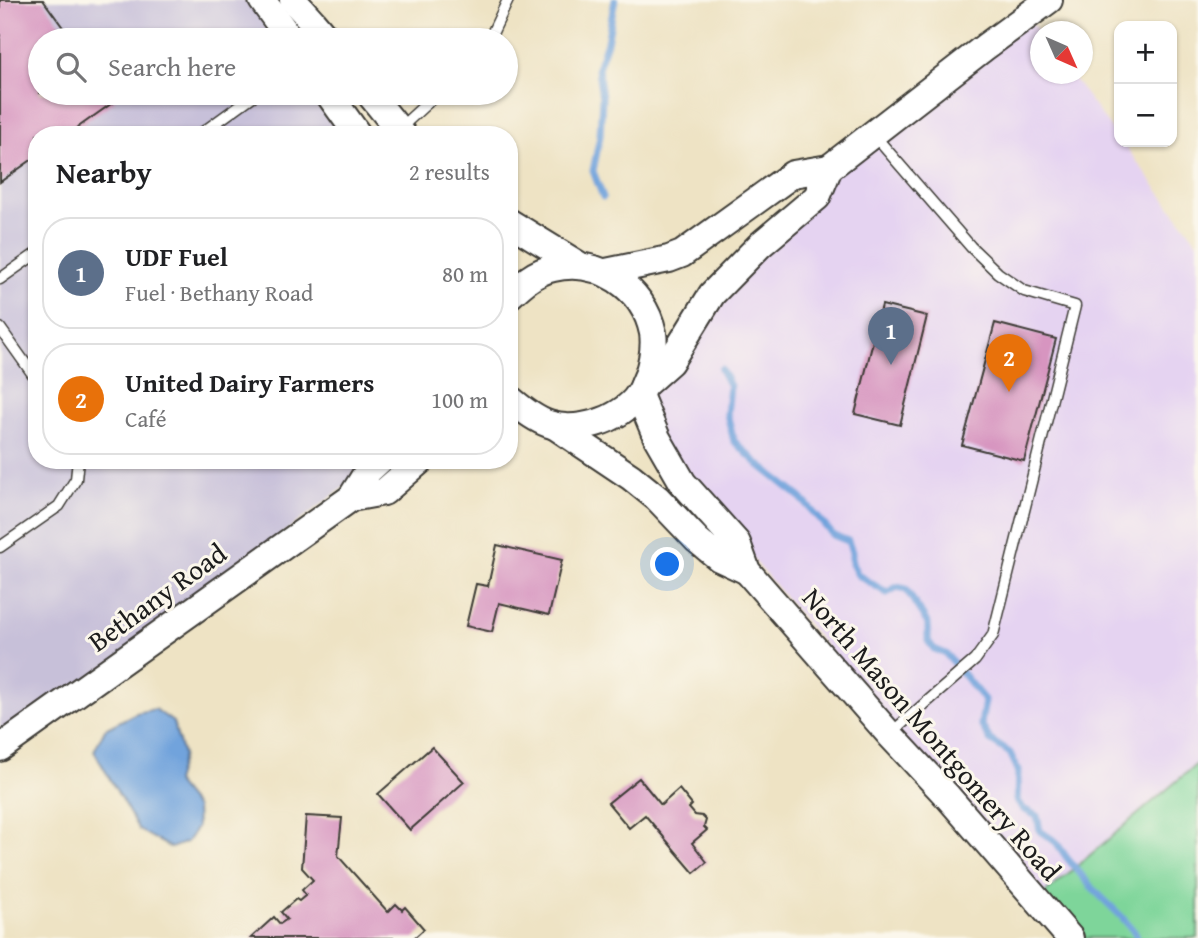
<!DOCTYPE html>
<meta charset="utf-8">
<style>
:root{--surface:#fff;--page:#f2f2f2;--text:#202124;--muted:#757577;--line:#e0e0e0;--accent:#c8321e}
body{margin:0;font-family:"Gentium Book Plus",serif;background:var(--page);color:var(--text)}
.controls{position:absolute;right:21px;top:21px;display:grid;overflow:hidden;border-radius:14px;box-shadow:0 2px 5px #0004}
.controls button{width:63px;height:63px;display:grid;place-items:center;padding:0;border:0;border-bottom:2px solid var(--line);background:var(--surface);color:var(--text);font:35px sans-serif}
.compass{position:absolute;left:1030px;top:21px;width:63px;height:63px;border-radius:50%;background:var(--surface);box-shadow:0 2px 5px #0004;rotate:135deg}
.you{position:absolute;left:668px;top:565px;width:24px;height:24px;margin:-18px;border:5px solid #fff;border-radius:50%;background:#1a73e8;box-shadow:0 0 0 10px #1a73e833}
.badge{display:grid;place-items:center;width:46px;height:46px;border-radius:50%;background:var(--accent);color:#fff;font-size:23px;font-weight:700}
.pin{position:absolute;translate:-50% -58px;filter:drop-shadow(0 2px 4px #0008)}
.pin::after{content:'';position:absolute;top:37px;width:24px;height:21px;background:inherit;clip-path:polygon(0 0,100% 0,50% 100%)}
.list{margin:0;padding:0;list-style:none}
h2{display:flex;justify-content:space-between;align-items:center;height:91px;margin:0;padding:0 28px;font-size:30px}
h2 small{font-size:23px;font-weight:400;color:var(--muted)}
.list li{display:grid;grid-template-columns:46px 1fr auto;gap:21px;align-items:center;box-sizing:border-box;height:112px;margin:0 14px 14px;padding:0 14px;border:2px solid var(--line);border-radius:28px}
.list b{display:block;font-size:26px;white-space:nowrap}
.list p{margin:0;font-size:23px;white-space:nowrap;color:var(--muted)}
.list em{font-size:23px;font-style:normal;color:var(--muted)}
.icon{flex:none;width:38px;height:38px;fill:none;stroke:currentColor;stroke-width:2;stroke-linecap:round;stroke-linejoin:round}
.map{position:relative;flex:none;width:1198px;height:938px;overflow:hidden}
.search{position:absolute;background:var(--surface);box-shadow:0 2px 5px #0004;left:28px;top:28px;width:490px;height:77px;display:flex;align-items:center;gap:18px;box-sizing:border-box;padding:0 24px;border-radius:38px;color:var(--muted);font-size:26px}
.panel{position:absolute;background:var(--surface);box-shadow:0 2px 5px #0004;left:28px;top:126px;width:490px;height:343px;border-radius:28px}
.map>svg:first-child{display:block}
.built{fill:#e5d3f1}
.industrial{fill:#c7c0d9}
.green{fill:#7ed59a;stroke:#4d785b;stroke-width:2}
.water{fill:#71a3dc;stroke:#46607c;stroke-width:2}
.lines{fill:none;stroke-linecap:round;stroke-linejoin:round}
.stream{stroke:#71a3dc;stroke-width:7}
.building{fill:#d795c0}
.lane-casing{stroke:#3c3a35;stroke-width:13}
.secondary-casing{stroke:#3c3a35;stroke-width:30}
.lane{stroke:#fff;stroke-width:10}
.secondary{stroke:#fff;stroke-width:26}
.labels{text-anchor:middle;stroke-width:6;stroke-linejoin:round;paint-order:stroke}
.street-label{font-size:28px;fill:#1c1c1c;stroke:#fbf7ec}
</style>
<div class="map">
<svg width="1198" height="938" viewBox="0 0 1198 938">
<rect width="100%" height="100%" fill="#fbf7ec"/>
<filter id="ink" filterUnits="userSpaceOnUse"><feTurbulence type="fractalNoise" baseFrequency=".0143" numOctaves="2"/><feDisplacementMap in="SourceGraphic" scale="14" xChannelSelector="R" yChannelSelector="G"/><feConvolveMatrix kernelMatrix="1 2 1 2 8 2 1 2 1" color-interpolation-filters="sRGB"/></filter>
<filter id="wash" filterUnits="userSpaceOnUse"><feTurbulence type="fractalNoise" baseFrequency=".00686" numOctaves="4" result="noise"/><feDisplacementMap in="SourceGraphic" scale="28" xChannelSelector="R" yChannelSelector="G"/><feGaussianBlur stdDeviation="1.57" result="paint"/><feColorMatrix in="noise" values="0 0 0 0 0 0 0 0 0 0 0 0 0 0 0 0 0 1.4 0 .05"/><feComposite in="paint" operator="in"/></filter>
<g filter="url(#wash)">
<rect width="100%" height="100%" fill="#eee3c4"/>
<path class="built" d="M1027,16L1040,34V74H1070L1119,139V142H1122L1198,243V763L1037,900L664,452L644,385L829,168Z"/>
<path class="industrial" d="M0,0H263L291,40H40V93H329L358,135H37V460H380L0,747Z"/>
<path class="green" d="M1198,763V938H1069L1037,900Z"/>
<path class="water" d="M155,709L173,722L183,755L175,782L196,808L197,827L187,842L171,848L139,830L94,751L105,729L136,713Z"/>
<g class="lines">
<g class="stream">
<path d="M603,197L593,171L600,136L602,98L598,68L607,42L615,0"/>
<path d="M721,369L730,386L727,414L734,441L758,464L801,498L833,535L848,541L852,552V564L858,575L887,593L897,587L906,589L928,624V641L934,649L946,654L985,701L981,724L990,740L1010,753L1018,770L1017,801L1023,809L1037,816L1040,831L1056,842L1067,858L1093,889L1122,917L1136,934L1137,938"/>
</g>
</g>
<g id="blocks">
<g class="building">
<path d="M0,0H43L72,40H40V93H109L115,101L67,135H37V156L0,182Z"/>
<path d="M882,305L927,316L900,425L855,414Z"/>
<path d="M995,323L1056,339L1024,461L962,445Z"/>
<path d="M497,545L562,560L549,615L499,603L492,632L466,626L476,584L488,586Z"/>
<path d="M432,747L464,782L410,830L378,794Z"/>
<path d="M639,778L661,805L679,789L692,805L689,808L695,815L702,816L706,820L704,827L707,830L692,843L707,862L694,873L645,815L629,828L608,803Z"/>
<path d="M306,816L342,818L338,856L388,912L396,904L402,910L405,907L424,929L414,938H251L274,917L280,924L287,919L281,912L296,899L299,901L306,895L302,890L313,880L302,868Z"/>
</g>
</g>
</g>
<g filter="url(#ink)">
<use href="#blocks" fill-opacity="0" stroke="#3c3a35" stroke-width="2"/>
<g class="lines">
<defs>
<g id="lane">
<path d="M489,40L508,0"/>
<path d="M399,129L438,93"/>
<path d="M873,134L971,247L998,273L1024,291L1075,306L993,635L975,660L890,734"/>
<path d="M199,135L257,93"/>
<path d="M0,279L37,253"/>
<path d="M0,328L37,380"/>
<path d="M0,547L59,506L76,479L78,460"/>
</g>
<g id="secondary">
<path d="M262,0L291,40"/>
<path d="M293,0L312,21L328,40"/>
<path d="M328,93L358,135"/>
<path d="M369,93L403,135"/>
<path d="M509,222L579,265"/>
<path d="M606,272L669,259L682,254L793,174L829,168"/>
<path d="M509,296C522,284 535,272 553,268C598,257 644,288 653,333C655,347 652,362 648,375C645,381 643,389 639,394C630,408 611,419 596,423C557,434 538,423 509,398"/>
<path d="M644,385L670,362L712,294L760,245L817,197L829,168L985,47L1049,0"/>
<path d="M639,395L657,438L683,483L737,543L747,571L890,735L948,797L1070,938"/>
<path d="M555,426L631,477L657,498L697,540L719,558L747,571"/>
<path d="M351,498L384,492L421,460"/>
<path d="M0,748L351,498L368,471L380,460"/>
</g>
</defs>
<use href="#lane" class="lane-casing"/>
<use href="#secondary" class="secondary-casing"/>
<use href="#lane" class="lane"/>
<use href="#secondary" class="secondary"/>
</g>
</g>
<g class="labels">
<g class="street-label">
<text transform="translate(157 597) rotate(-36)" y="10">Bethany Road</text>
<text transform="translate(932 734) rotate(49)" y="10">North Mason Montgomery Road</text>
</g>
</g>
</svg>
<div class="controls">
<button>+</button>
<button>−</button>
</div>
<svg class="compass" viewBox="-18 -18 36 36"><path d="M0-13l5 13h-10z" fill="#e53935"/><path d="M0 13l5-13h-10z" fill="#757577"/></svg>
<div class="you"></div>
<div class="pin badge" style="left:891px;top:365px;background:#5c6f8a">1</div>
<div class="pin badge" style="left:1009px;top:392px;background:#e8710a">2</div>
<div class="search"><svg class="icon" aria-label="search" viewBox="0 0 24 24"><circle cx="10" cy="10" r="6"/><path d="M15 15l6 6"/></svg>Search here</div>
<section class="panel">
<h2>Nearby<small>2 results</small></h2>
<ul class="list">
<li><span class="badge" style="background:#5c6f8a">1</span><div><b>UDF Fuel</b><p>Fuel · Bethany Road</p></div><em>80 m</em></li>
<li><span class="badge" style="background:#e8710a">2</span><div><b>United Dairy Farmers</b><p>Café</p></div><em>100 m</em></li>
</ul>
</section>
</div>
